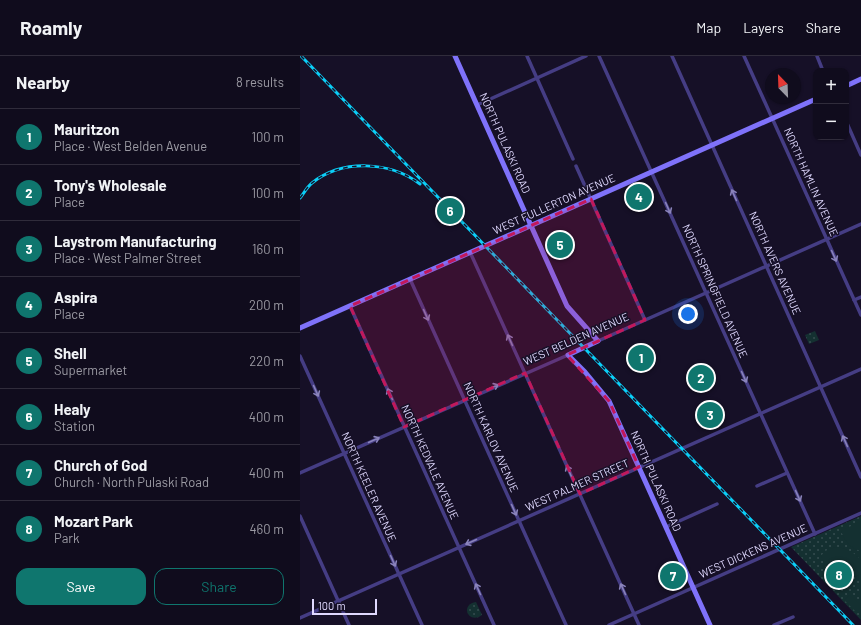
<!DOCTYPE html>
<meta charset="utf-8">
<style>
:root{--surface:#100c1d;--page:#1e1a2a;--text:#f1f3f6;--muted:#9c9ba4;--line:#302c3b;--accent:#0f766e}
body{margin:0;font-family:Barlow,sans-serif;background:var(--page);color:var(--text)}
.controls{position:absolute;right:12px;top:12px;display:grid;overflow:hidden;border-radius:8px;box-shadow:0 1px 3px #0004}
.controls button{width:36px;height:36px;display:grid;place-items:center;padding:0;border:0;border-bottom:1px solid var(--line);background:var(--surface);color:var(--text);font:20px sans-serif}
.compass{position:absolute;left:465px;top:12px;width:36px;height:36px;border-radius:50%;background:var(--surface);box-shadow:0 1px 3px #0004;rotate:337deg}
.scale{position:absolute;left:12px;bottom:10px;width:65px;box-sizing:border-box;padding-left:4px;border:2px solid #dfd8fe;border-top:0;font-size:11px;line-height:14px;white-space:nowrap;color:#dfd8fe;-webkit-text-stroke:3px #161027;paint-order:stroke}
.you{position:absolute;left:388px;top:258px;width:14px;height:14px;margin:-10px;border:3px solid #fff;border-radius:50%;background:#1a73e8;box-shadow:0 0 0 6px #1a73e833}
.badge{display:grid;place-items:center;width:26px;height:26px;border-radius:50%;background:var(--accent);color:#fff;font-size:13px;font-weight:700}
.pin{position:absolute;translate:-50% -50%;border:2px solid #fff;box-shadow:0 1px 4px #0006}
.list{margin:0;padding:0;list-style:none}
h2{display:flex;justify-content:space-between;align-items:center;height:52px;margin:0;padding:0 16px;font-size:17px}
h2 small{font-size:13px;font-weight:400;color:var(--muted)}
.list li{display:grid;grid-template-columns:26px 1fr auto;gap:12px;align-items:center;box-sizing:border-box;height:56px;padding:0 16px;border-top:1px solid var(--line)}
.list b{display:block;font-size:15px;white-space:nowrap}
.list p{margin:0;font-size:13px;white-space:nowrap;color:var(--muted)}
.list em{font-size:13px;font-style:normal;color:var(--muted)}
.actions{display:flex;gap:8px;padding:12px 16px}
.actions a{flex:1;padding:9px 0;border:1px solid var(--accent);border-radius:12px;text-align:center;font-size:14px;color:var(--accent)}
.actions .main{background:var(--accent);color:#fff}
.map{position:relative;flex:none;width:561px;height:569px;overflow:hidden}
header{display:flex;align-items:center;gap:24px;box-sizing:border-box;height:56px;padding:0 20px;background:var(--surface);border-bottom:1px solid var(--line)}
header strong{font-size:19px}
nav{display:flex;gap:22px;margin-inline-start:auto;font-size:14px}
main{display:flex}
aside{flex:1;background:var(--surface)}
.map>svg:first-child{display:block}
.park{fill:url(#park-dots)}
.pitch{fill:#143031}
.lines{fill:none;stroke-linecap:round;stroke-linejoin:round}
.street{stroke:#453d84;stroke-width:3.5}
.secondary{stroke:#7f72fa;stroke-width:5}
.rail-casing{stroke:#0bcef7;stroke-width:3}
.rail{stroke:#161027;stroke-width:1.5;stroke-dasharray:4.5;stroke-linecap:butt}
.oneway{stroke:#8a83bb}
.marked{fill:#c2185b;fill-opacity:0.2;stroke:#c2185b;stroke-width:3;stroke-dasharray:8 5;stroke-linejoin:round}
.labels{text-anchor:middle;stroke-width:3;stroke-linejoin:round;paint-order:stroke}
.street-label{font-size:11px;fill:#dfd8fe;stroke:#161027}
</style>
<header>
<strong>Roamly</strong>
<nav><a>Map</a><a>Layers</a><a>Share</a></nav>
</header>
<main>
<aside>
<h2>Nearby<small>8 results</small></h2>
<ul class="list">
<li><span class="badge">1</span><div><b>Mauritzon</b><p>Place · West Belden Avenue</p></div><em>100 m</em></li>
<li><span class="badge">2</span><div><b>Tony's Wholesale</b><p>Place</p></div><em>100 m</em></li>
<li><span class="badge">3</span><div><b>Laystrom Manufacturing</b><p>Place · West Palmer Street</p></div><em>160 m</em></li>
<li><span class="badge">4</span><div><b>Aspira</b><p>Place</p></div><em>200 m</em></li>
<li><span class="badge">5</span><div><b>Shell</b><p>Supermarket</p></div><em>220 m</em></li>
<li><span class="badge">6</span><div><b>Healy</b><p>Station</p></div><em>400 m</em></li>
<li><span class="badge">7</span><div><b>Church of God</b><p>Church · North Pulaski Road</p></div><em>400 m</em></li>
<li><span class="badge">8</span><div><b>Mozart Park</b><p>Park</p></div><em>460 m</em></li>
</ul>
<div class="actions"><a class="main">Save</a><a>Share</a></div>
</aside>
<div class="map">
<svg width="561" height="569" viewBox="0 0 561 569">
<defs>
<pattern id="park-dots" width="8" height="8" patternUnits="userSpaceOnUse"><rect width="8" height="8" fill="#143031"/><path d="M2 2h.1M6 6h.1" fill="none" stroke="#364d50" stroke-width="1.8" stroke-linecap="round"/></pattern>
</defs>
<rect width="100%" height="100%" fill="#161027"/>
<g class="park">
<path d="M515,275L519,284L509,288L505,279Z"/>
<path d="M561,460V564L491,491Z"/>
<path d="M176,546L182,559C169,569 159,549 176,546Z"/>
</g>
<g class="pitch">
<path d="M561,465V495C550,492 545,485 541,475Z"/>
<path d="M538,491C547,493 554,496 561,504V518L538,529L533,528L521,500C525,494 530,492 538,491Z"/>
<path d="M550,539L561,550V551L556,556L544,544Z"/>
</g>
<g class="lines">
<g class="street">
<path d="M227,0L273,103"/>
<path d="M299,0L515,478"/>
<path d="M372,0L561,421"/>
<path d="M444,0L561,259"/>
<path d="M517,0L523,15"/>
<path d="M177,49L286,0"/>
<path d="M546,65L561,99"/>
<path d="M276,110L345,264"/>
<path d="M170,196L339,569"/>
<path d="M110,223L266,569"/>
<path d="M554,244L561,241"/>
<path d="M50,250L194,569"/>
<path d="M298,285L561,168"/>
<path d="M0,300L122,569"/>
<path d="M0,417L268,299"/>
<path d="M457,430L487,417"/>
<path d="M0,460L49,569"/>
<path d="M366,471L417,448"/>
<path d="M0,562L561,313"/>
<path d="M309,569L561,457"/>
<path d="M474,569L493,561"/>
</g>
<g class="secondary">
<path d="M155,0L267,250L298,285L268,299L285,316L309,345L410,569"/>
<path d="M546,30L561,23"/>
<path d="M0,272L516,43"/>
</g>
<defs>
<g id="rail">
<path d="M1,0L553,569"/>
<path d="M0,142C4,137 7,131 12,127C42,103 90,105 120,128"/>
</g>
</defs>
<use href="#rail" class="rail-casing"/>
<use href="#rail" class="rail"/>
</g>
<defs><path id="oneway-shaft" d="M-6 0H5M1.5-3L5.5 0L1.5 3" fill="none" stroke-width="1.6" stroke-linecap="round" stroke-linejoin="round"/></defs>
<g class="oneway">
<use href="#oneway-shaft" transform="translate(434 139) rotate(-114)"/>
<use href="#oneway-shaft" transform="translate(368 152) rotate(66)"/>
<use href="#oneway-shaft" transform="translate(534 200) rotate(66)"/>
<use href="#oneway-shaft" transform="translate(126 259) rotate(66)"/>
<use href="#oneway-shaft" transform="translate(210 284) rotate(-114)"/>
<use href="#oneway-shaft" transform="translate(444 321) rotate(66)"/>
<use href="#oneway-shaft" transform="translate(193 331) rotate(-24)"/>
<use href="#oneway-shaft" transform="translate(16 335) rotate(66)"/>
<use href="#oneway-shaft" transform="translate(90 338) rotate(-114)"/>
<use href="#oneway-shaft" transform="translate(74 384) rotate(-24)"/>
<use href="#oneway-shaft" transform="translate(545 385) rotate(-114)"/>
<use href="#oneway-shaft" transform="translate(269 415) rotate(-114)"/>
<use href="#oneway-shaft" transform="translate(498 440) rotate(66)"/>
<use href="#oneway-shaft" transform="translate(214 454) rotate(66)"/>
<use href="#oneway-shaft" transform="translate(171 486) rotate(156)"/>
<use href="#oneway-shaft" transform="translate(93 505) rotate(66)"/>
<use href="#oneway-shaft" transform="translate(178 533) rotate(-114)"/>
<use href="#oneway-shaft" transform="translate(323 533) rotate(-114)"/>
</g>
<path class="marked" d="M291,143L345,264L267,299L309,345L339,411L280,438L225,317L104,371L50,250Z"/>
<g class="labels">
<g class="street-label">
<text transform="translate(205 87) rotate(66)" y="4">NORTH PULASKI ROAD</text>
<text transform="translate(511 126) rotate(66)" y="4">NORTH HAMLIN AVENUE</text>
<text transform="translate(254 148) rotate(-24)" y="4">WEST FULLERTON AVENUE</text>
<text transform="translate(475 207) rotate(66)" y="4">NORTH AVERS AVENUE</text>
<text transform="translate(415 235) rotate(66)" y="4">NORTH SPRINGFIELD AVENUE</text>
<text transform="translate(276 283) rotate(-24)" y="4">WEST BELDEN AVENUE</text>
<text transform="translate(191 381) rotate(66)" y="4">NORTH KARLOV AVENUE</text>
<text transform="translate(130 406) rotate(66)" y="4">NORTH KEDVALE AVENUE</text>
<text transform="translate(356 425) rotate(66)" y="4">NORTH PULASKI ROAD</text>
<text transform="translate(277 429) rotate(-24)" y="4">WEST PALMER STREET</text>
<text transform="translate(69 431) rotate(66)" y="4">NORTH KEELER AVENUE</text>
<text transform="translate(453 495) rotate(-24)" y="4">WEST DICKENS AVENUE</text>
</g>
</g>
</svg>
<div class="controls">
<button>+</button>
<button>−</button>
</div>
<svg class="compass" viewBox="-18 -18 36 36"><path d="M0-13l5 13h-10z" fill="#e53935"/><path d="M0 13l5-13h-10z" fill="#9c9ba4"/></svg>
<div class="scale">100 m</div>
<div class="you"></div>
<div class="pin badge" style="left:341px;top:302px">1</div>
<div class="pin badge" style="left:401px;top:322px">2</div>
<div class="pin badge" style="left:410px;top:359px">3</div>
<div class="pin badge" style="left:339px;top:141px">4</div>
<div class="pin badge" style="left:260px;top:189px">5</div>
<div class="pin badge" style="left:150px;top:155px">6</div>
<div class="pin badge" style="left:373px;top:520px">7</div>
<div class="pin badge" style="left:539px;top:519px">8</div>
</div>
</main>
